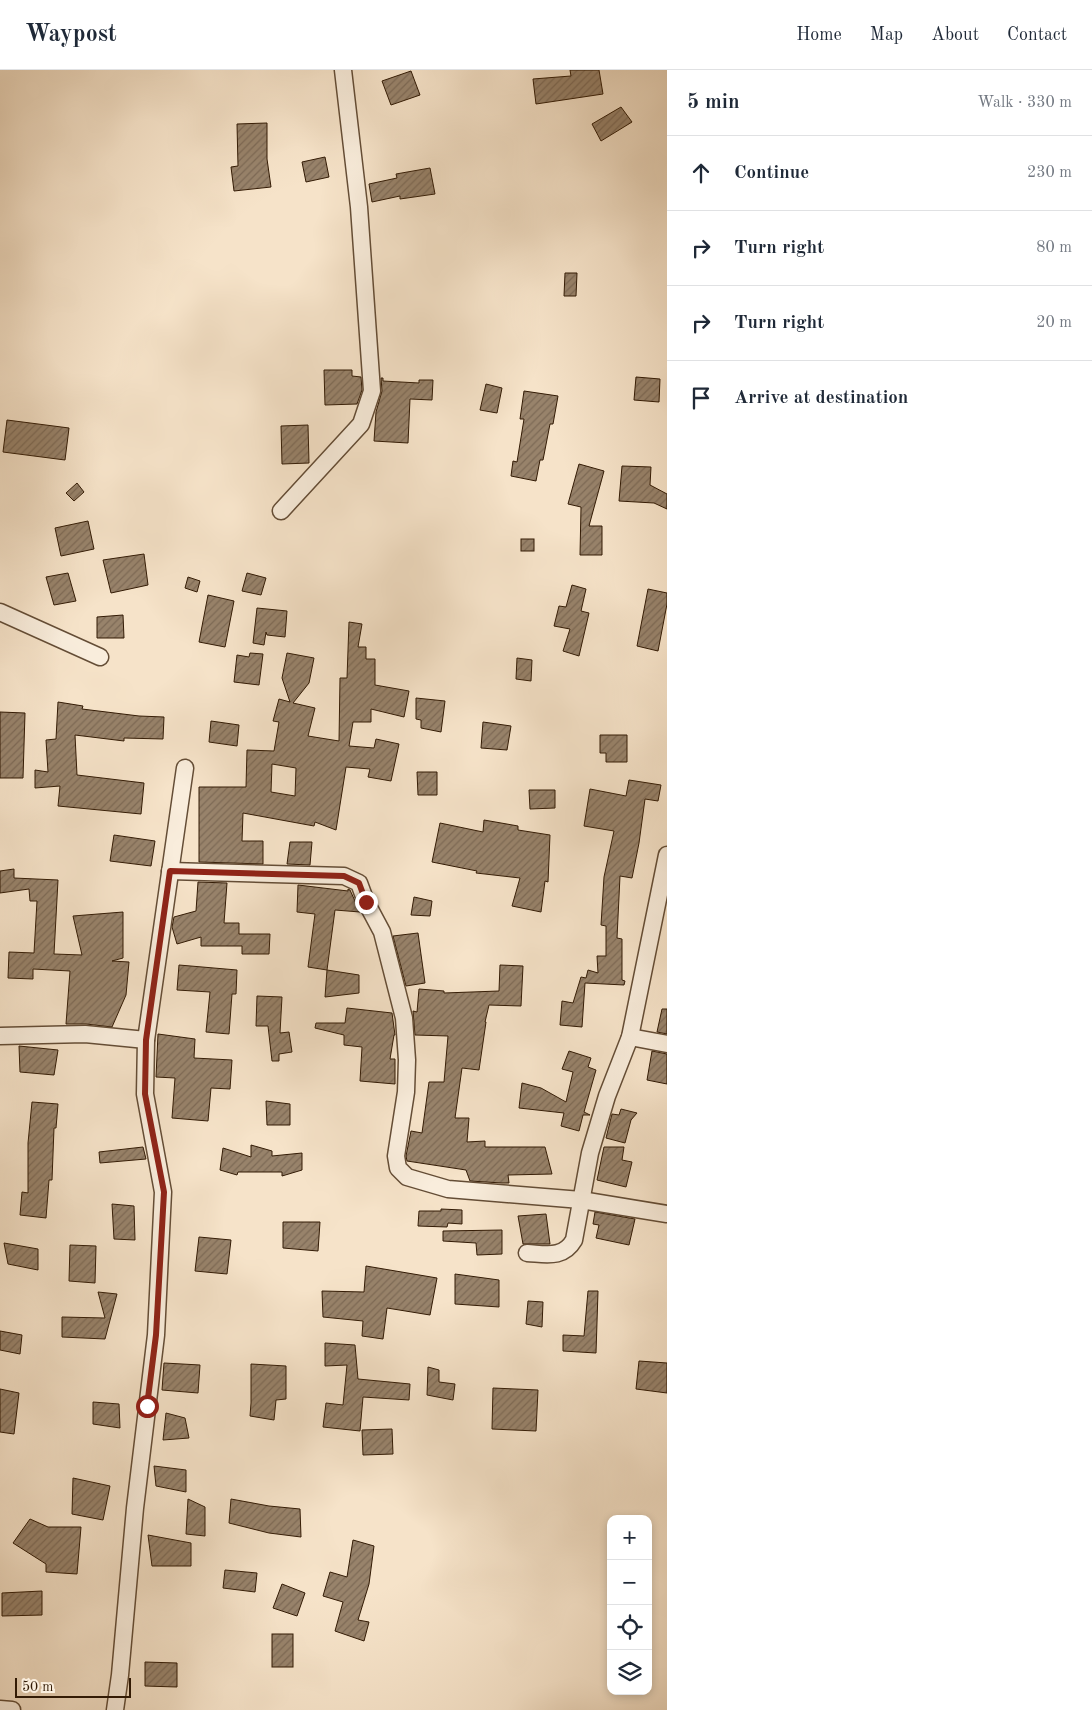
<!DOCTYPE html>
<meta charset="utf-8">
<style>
:root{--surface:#fff;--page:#f2f2f3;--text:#1f2937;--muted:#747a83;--line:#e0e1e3}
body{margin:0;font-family:"Old Standard TT",serif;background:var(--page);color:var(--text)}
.controls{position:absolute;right:15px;bottom:15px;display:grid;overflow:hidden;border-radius:10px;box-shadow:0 2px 8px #0003}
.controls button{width:45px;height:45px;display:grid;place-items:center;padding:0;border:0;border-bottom:1px solid var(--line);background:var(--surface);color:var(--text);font:25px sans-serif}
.scale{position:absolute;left:15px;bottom:12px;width:116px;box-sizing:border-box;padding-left:5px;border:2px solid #331b05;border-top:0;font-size:14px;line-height:18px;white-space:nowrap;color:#331b05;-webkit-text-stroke:4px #f9eddc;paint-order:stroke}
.stop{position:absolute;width:15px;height:15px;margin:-11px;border:4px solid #8f2418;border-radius:50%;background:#fff}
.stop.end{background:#8f2418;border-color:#fff;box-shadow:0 1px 5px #0008}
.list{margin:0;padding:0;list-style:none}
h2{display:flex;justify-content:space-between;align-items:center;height:65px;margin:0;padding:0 20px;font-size:21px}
h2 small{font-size:16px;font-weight:400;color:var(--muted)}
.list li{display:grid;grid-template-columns:32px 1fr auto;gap:15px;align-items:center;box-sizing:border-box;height:75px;padding:0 20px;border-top:1px solid var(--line)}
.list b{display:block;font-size:19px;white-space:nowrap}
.list em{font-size:16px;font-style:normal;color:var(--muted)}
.icon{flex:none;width:28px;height:28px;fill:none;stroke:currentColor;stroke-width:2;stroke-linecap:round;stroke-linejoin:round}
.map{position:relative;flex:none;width:667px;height:1640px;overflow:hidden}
header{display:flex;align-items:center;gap:30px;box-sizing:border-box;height:70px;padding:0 25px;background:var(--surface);border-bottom:1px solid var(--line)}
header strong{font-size:24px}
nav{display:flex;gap:28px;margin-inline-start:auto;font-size:18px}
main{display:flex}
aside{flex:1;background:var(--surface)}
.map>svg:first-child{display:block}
.building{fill:url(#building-hatch);stroke:#331b05;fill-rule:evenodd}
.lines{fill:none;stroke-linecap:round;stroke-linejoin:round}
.street-casing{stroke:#644d36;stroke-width:19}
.street{stroke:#f9eddc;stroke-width:16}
.route{stroke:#8f2418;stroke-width:6}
</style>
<header>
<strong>Waypost</strong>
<nav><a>Home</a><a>Map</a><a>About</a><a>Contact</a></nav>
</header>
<main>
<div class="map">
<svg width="667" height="1640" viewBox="0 0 667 1640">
<defs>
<pattern id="building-hatch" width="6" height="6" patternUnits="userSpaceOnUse" patternTransform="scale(1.25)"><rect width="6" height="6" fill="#98836b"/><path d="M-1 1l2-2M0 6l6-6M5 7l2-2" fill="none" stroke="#7d6a56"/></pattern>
</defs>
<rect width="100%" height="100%" fill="#f6e3c9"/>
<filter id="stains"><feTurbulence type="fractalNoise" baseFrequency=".004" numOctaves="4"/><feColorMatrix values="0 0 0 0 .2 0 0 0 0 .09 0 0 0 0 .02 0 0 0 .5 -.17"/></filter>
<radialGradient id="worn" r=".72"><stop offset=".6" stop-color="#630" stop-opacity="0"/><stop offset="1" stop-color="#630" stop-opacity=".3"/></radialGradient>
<g class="building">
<path d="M570,0H599L603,24L536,34L533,9L571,6Z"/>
<path d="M411,1L420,25L391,35L382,11Z"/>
<path d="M621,37L632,52L601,71L592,54Z"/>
<path d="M267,53V89L271,117L234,121L231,97L238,96L237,54Z"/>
<path d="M325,87L329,107L306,112L302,92Z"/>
<path d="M430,98L435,124L400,129V126L372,132L369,114L397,108L396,104Z"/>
<path d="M565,203H577L576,226H564Z"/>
<path d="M324,300H352V306L361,307L362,320L357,334L325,335Z"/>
<path d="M636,307L660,309L659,332L634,330Z"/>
<path d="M381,308H383V311L419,313V310H433L432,330L410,329L408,373L374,371L376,342L382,321Z"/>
<path d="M486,314L502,318L497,343L480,340Z"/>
<path d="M524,321L558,326L553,354H550L543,390H540L536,411L511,406L513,391L517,392L524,349H520Z"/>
<path d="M7,350L69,358L65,390L3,382Z"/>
<path d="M308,355L309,393L282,394L281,356Z"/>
<path d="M579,394L604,401L589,456H602V485H580L581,437L568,434Z"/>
<path d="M622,396L651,397L650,415L667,424V439L654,433L619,431Z"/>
<path d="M77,413L84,422L74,431L66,423Z"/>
<path d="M88,451L94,479L61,486L55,458Z"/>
<rect x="521" y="469" width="13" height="12"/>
<path d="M144,484L148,515L111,523L103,490Z"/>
<path d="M68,503L76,531L54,535L46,507Z"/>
<path d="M247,503L266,508L261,525L242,521Z"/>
<path d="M188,507L200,511L197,522L185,518Z"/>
<path d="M572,515L586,519L581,541L589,543L579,586L563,581L570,559L554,556L559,536L566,537Z"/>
<path d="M648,519L667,523V534L658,581L637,576Z"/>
<path d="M208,525L234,531L225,577L199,572Z"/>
<path d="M257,538L287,541L285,567L267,565L266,562L264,575L253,573Z"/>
<path d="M123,545L124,568H97V547Z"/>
<path d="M349,552L362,554L358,577H366V589H375V615L409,621L404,647L371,639V652H353L349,676L374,678L376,669L399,674L391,711L368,707L370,699L346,697L336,760L315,752L314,756L243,743L242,771H263V794L199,792V717H246L247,680L274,681L279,652L273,651L279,629L290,632L282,608L287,583L314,588L309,613L293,633L315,638L308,666L339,671L340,608H347ZM272,694L296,698L295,726L271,722Z"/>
<path d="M250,583L263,584L259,615L234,612L237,585L249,587Z"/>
<path d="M517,588L532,590L531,611L516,609Z"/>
<path d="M416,628L445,631L441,662L421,658V650L416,649Z"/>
<path d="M58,632L83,636L82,639L139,646L164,647L163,669L124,668V671L75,665L77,705L144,713L141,744L58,736L60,716L35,718V700L48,702L46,670L56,669Z"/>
<path d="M0,642L25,643L23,708H0Z"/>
<path d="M211,651L239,655L237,676L209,672Z"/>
<path d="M483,652L511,656L507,680L481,678Z"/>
<path d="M600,665H627V692H606V683H600Z"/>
<path d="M417,702H437V725H418Z"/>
<path d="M629,710L661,715L658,731L645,729L639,773L632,808L620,806L617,868L622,869V910L625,911L624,915L585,913L582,957L560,955L562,931L573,933L581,907L586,908L588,900L598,903L597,886H606V856L601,855L604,807L614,761L584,756L590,719L626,726Z"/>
<path d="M529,720H555V738L530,739Z"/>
<path d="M484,750L518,756V760L550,765L548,812L545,811L541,842L512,836L520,808L476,803L477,801L432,792L440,753L483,762Z"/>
<path d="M114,765L155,771L151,796L110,791Z"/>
<path d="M290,772H312L310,795L287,794Z"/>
<path d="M14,799V808L58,810L54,884L82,885L73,846L123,842V888L112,891L129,892L126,925L112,957L86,954H66L70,901L33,899V909L8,908L9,882L34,883L37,831H30L29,819L0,823V801Z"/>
<path d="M198,812L227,813L224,853H239V864H270L269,884H242V876H201V867L177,874L172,857L174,847L196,841Z"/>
<path d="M298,815L348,821V819L350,820L360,842L335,840L327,900L308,897L315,844L297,842Z"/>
<path d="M414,827L432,831L430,846L411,845Z"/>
<path d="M418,863L425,913L406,916L393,866Z"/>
<path d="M179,895L237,900L236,924H232L229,964L206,962L210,922L177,920Z"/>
<path d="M500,895L523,896L521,936L489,935L485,952H486L479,1000L462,998L455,1048H469L467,1072L485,1071V1077H545L552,1104L508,1105L509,1113H502L470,1111L466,1100L407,1091L406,1086L411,1061L422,1063L429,1012H444L448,966L415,965L413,941L417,942L419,919L444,921V923L499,921Z"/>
<path d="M327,900L359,905V923L325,927Z"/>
<path d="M257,926L282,927L280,963L289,962L292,982L279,984V991H272L268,956H256Z"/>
<path d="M347,938L392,943L395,965H394L390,989H395V1014L360,1011L362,977L344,975V965L315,958L316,953H345Z"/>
<path d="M662,939H667V964L657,962Z"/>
<path d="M158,964L195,969L194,988L232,990L230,1019L211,1018L208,1051L172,1048L175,1008L156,1007Z"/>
<path d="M19,976L58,980L54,1005L20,1002Z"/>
<path d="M569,981L591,988L588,997L596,1000L584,1042L590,1045H583L579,1061L561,1056L564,1043L519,1038L522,1013L541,1018L566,1032L573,1002L562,999Z"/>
<path d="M652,981L667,984V1014L647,1010Z"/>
<path d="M266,1031L290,1034V1055H267Z"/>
<path d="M32,1032L58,1034L56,1058H54L52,1110H49L46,1148L20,1145L22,1122L28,1123V1073Z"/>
<path d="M621,1039L637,1043L631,1050L625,1073L606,1068L612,1044L619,1045Z"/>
<path d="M251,1075L272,1081V1086L302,1083V1100L282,1106V1102H238L237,1105L220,1100L223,1078L251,1087Z"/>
<path d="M143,1077L146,1089L100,1093L99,1082Z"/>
<path d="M604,1077H624L622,1090L632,1092L626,1117L597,1110Z"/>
<path d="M112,1134L134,1136L135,1170L114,1169Z"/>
<path d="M441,1139L462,1140V1154L448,1153L447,1157L418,1156L419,1141H441Z"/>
<path d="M595,1142L635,1149L629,1175L596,1168L599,1155L593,1154Z"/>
<path d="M546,1144L550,1174H523L518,1146Z"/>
<path d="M283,1152H320L318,1181L283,1178Z"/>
<path d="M502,1160V1184L477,1185L476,1173L443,1171V1161Z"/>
<path d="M199,1167L231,1170L227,1204L195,1201Z"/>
<path d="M4,1173L38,1179V1200L8,1194Z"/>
<path d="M70,1175L96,1176L95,1213L69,1211Z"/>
<path d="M366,1196L437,1208L430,1245L387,1238L383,1269L362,1266L363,1251L323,1247L322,1221L364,1222Z"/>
<path d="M455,1204L499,1210V1237L455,1234Z"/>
<path d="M588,1221H598L596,1283L563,1281V1265L584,1266Z"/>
<path d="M98,1222L117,1224L105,1269L62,1267V1247L105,1248Z"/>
<path d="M528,1231L543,1232L542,1257L526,1254Z"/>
<path d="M0,1261L22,1265L20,1284L0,1280Z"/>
<path d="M325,1273L355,1275L358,1309L410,1314L409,1330L363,1327L360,1361L323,1357L326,1333L343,1335L347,1295L325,1296Z"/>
<path d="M639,1291L667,1293V1323L636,1319Z"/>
<path d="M164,1293L200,1295L198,1323L162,1320Z"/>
<path d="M251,1294L286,1296V1329L276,1330L274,1350L250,1346L251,1333Z"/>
<path d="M428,1297L439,1300V1312L455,1314L453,1330L427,1325Z"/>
<path d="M493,1318L538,1320L536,1361L492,1359Z"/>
<path d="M0,1319L19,1323L14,1364L0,1362Z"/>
<path d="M93,1332L119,1334L120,1358L93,1354Z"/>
<path d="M166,1343L185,1348L189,1368L163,1370Z"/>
<path d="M392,1359L393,1384L363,1385L362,1360Z"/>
<path d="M154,1396L186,1400V1422L156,1416Z"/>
<path d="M73,1408L110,1416L103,1450L72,1444Z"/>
<path d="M188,1429L205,1437V1466L186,1464Z"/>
<path d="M231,1429L269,1436L300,1439L301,1467L269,1463L229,1453Z"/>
<path d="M30,1449L48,1457H81L77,1504L46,1502V1494L13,1473Z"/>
<path d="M148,1465L191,1473V1496H152Z"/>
<path d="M353,1470L374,1476L369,1514L358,1550L369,1552L364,1571L335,1561L343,1532L323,1526L330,1502L347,1507Z"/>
<path d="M225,1500L257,1503L255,1522L223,1518Z"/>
<path d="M282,1514L305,1523L297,1546L273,1538Z"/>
<path d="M42,1521V1545L2,1546V1523Z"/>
<rect x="272" y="1564" width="21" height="33"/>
<path d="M145,1592L177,1593V1617L145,1616Z"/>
</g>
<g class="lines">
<defs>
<g id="street">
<path d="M281,441L361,354L372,321L359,137L343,0"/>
<path d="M0,542L100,587"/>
<path d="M170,801L344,806L359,813L366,832L382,862L404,948L407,990L406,1022L396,1086L398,1098L407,1107L448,1119L581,1130L667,1144"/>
<path d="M0,966L85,964L146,970"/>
<path d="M630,967L667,974"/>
<path d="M527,1183C546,1184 563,1189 574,1170L590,1083L607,1026L630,967L667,785"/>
<path d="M0,1639L12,1640"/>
<path d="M115,1640L120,1605L135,1438L156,1265L163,1122L145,1024L146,970L185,698"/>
</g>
</defs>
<use href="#street" class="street-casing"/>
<use href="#street" class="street"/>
</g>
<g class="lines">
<path class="route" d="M147,1336L156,1265L164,1122L145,1024L146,970L170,801L344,806L359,813L366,832"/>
</g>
<rect width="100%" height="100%" filter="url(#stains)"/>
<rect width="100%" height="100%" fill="url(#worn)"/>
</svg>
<div class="controls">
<button>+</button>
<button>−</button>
<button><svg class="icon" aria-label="locate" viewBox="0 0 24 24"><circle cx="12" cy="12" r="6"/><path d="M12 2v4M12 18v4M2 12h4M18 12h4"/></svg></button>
<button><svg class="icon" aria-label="layers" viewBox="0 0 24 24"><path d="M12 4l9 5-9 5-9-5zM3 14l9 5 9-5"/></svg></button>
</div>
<div class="scale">50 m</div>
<div class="stop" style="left:147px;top:1336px"></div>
<div class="stop end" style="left:366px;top:832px"></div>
</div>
<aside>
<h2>5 min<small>Walk · 330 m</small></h2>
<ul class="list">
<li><svg class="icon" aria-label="ahead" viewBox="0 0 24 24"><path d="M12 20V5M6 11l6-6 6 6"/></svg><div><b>Continue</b></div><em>230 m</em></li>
<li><svg class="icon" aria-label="right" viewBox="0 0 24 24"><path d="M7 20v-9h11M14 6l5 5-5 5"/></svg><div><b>Turn right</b></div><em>80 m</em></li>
<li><svg class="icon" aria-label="right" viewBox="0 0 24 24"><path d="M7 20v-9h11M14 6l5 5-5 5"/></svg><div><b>Turn right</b></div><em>20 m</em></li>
<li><svg class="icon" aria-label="arrive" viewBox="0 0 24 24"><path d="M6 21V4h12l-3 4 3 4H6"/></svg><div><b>Arrive at destination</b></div></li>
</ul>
</aside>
</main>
